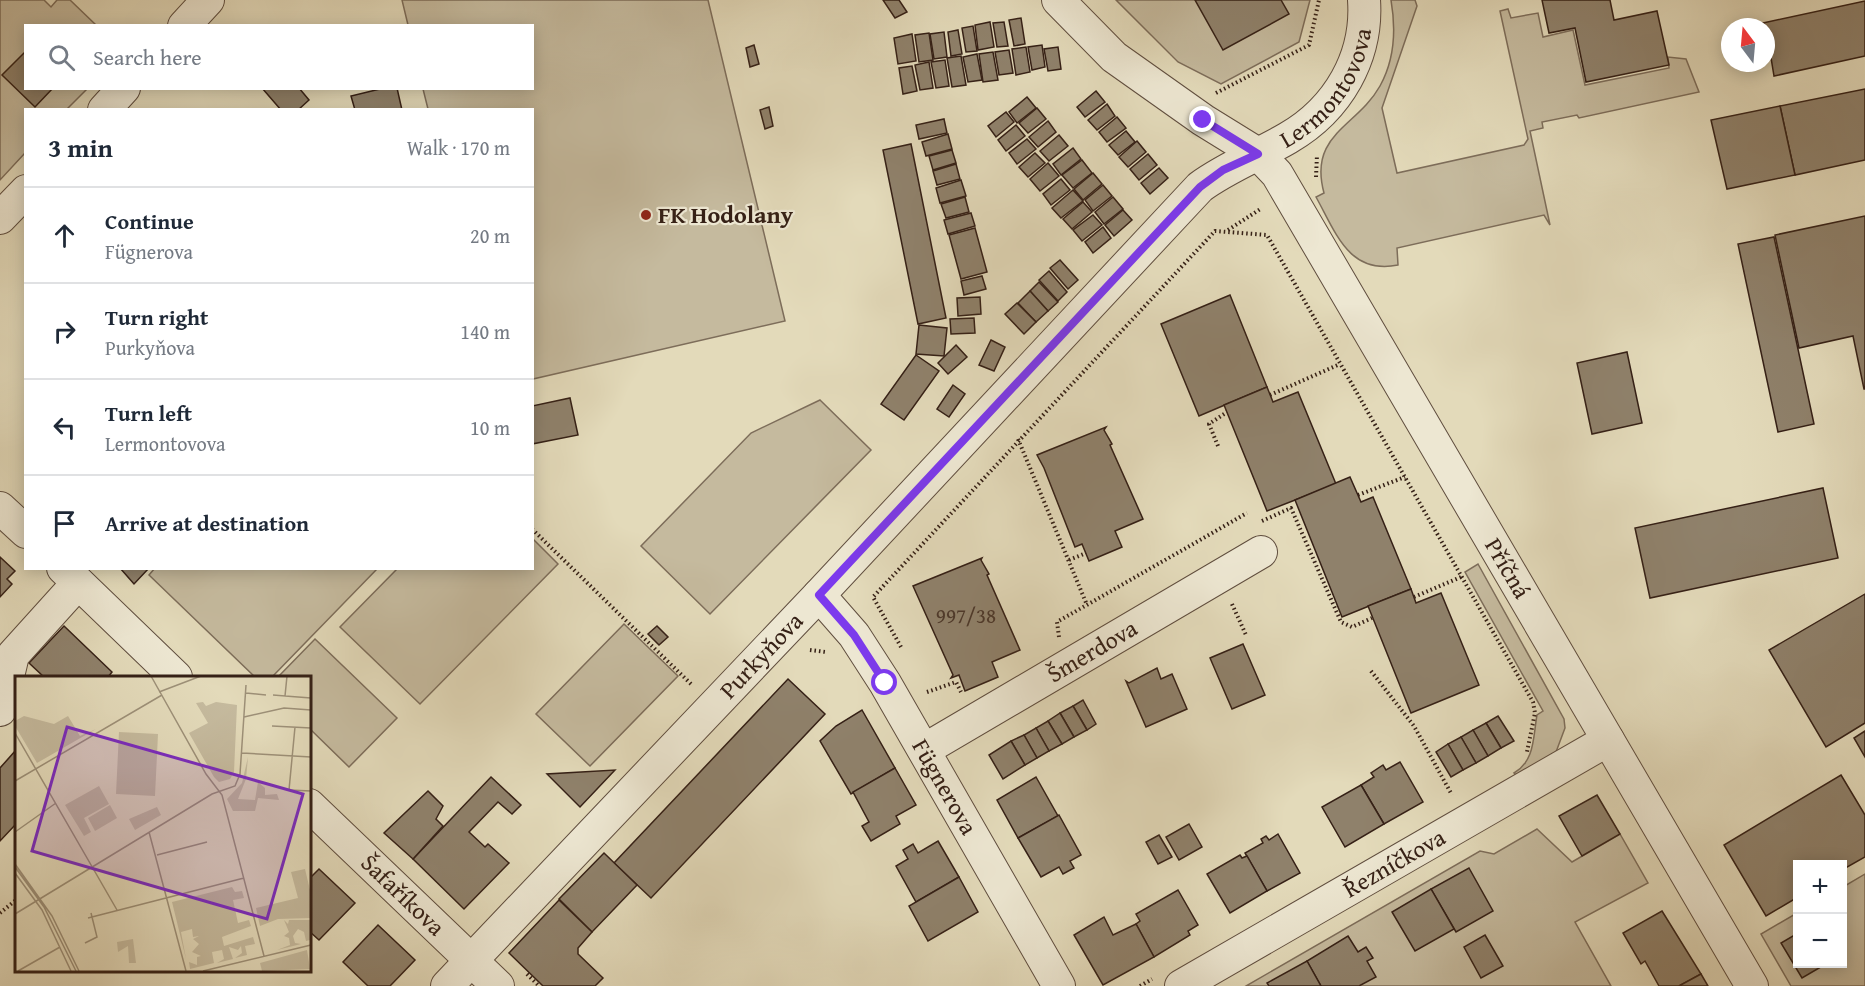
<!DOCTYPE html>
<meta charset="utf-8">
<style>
:root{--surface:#fff;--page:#f6f6f7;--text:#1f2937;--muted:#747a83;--line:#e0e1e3}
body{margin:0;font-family:"Gentium Book Plus",serif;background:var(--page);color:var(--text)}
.controls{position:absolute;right:18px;bottom:18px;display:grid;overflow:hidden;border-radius:0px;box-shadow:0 3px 15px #0003}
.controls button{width:54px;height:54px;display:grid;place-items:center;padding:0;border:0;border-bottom:2px solid var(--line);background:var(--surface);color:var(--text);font:30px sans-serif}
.compass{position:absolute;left:1721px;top:18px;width:54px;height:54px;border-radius:50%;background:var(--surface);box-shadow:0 3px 15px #0003;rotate:344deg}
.stop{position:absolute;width:18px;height:18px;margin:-14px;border:4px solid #7c3aed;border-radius:50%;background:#fff}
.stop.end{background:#7c3aed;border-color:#fff;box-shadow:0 2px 6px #0008}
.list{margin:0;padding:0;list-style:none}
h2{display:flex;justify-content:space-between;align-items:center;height:78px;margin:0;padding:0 24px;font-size:26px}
h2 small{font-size:20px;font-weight:400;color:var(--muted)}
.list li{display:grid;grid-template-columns:39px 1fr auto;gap:18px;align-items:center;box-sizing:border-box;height:96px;padding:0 24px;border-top:2px solid var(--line)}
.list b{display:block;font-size:22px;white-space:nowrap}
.list p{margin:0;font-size:20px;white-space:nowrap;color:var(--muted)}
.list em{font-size:20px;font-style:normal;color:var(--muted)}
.icon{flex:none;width:33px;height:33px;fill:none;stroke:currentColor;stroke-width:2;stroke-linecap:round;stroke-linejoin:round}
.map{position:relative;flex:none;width:1865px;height:986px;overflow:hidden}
.search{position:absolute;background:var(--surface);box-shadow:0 3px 15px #0003;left:24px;top:24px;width:510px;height:66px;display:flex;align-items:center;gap:15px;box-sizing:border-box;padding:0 21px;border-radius:0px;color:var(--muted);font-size:22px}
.panel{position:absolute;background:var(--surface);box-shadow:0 3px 15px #0003;left:24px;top:108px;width:510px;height:462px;border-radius:0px}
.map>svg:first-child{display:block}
.green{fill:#c5ba9e;stroke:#7d6d5a;stroke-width:1.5}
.building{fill:#8f816b;stroke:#352016;stroke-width:1.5}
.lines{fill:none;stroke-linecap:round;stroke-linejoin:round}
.minor-casing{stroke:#604e3f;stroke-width:34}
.path{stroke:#352016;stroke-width:4;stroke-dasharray:1.5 3;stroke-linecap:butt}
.minor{stroke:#ede7d2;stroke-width:32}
.route{stroke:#7c3aed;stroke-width:8}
.poi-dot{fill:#8f2418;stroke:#ede7d2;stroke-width:2}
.labels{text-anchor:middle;stroke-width:4.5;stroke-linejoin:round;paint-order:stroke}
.number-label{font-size:21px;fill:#4c382b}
.street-label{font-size:24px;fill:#352016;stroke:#ede7d2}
.poi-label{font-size:24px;font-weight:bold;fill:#352016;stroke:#ede7d2;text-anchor:start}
.inset-road{fill:none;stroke:#9d9078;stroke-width:1.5}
.view{fill:#7b2cbf;fill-opacity:0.15;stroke:#7b2cbf;stroke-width:3}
.inset-edge{fill:none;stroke:#352016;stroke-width:3}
</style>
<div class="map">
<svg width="1865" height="986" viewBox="0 0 1865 986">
<rect width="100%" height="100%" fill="#e3daba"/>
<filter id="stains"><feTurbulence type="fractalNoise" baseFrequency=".00333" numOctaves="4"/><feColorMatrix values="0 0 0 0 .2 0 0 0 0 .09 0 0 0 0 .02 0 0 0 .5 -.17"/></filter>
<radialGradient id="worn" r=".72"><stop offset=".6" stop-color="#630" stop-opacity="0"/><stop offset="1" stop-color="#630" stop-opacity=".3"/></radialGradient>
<g class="green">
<path d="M0,0H44L51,7L57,0H70L96,25L26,26V88L87,89L67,109L26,110L25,153L0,180Z"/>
<path d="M402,0H708L785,321L533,379L532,110L428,109L423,89L532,88V26L408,25Z"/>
<path d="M1116,0H1310L1299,42L1221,84L1178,62Z"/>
<path d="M1391,0H1415L1417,6L1382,108L1397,173L1524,145L1528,139L1500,11L1508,9L1511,18L1538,13L1543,37L1573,30L1585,85L1669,68L1668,57L1686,59L1699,92L1579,118L1577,115L1542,122L1543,128L1530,131L1550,225L1544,215L1397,248L1398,265C1349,275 1336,233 1316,197L1324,193C1308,134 1357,127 1380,86C1395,59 1396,29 1391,0Z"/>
<path d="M820,400L871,450L710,614L641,546L751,433Z"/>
<path d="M533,539L558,564L420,704L340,627L397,569L532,568Z"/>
<path d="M1478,564L1564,719L1565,728L1556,752L1516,775L1514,773C1535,761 1533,737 1537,715L1543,711L1465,572Z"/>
<path d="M155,568H377V569L272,677H255L149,575Z"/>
<path d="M624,624L678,676L590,766L536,714Z"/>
<path d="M315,639L397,718L349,767L309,728V677H278Z"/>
<path d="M1537,829L1572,862L1620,834L1648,883L1575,922L1611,986H1246L1480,851L1494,854Z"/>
<path d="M1865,874V986H1791L1761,934L1797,913L1798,964H1842L1843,887Z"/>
</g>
<g class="building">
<path d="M883,0H899L907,12L895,18Z"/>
<path d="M1195,0H1281L1289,14L1223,50Z"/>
<path d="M1542,0H1610L1614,20L1657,11L1669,65L1586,82L1575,28L1549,33Z"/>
<path d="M1865,1V56L1774,76L1766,27L1763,23Z"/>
<path d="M1021,18L1025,44L1014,46L1009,20Z"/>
<path d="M990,22L994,47L978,50L975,25Z"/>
<path d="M1004,22L1008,46L997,47L993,23Z"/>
<path d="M973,26L977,51L966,52L962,28Z"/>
<path d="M958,30L962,54L951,56L948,32Z"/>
<path d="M944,32L947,57L934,59L930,34Z"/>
<path d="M929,33L933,60L919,62L915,35Z"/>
<path d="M912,34L916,61L898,64L894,38Z"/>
<path d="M754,45L759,64L750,67L746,48Z"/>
<path d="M1042,45L1045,67L1032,70L1028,47Z"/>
<path d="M1026,47L1030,72L1016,75L1012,49Z"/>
<path d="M1058,47L1061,69L1048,71L1044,49Z"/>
<path d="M1009,50L1013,73L999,75L995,52Z"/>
<path d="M26,51V88H53L35,107L2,75Z"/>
<path d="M993,52L998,80L983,82L979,54Z"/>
<path d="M977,54L982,80L968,82L963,57Z"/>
<path d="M961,56L966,85L952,87L947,58Z"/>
<path d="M945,60L949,86L936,88L931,62Z"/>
<path d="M929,62L933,88L920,90L915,65Z"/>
<path d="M912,66L917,91L903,94L899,68Z"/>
<path d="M262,88H299L309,100L298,110H281Z"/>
<path d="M384,88H397L402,110H355L351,96Z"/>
<path d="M1865,89V160L1795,175L1780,106Z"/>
<path d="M1096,91L1105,102L1085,117L1077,107Z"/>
<path d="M1027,97L1036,108L1017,123L1009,112Z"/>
<path d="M1107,104L1115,116L1097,130L1088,120Z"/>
<path d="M1780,106L1795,175L1727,189L1711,120Z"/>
<path d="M769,107L773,126L765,129L760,110Z"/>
<path d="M1037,108L1046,119L1028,133L1019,123Z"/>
<path d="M1006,112L1014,122L996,137L988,126Z"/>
<path d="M1117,117L1126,128L1107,142L1099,132Z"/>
<path d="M944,119L947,133L919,139L916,125Z"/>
<path d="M1048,121L1056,132L1038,147L1029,137Z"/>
<path d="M1016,125L1025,136L1006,151L998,140Z"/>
<path d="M1126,131L1135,142L1118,155L1109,145Z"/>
<path d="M948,134L952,149L926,156L922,142Z"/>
<path d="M1059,135L1068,146L1049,161L1040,151Z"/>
<path d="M1027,139L1036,149L1017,164L1009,153Z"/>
<path d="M1137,141L1146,152L1128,167L1119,157Z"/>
<path d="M911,144L946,318L918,324L883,150Z"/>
<path d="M1073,148L1081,159L1061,175L1053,164Z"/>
<path d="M952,150L956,163L933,170L929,156Z"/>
<path d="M1035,153L1045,163L1028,177L1019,167Z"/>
<path d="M1148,154L1157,165L1139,180L1130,169Z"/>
<path d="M1082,160L1092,173L1073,188L1062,175Z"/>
<path d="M1048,163L1059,176L1040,191L1030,179Z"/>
<path d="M956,164L960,179L937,185L933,171Z"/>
<path d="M1159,168L1168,178L1150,194L1141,183Z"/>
<path d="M1093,173L1102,184L1083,200L1074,189Z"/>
<path d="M1061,179L1070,190L1051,205L1043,194Z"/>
<path d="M961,180L966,196L940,203L936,188Z"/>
<path d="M1103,185L1112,196L1093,211L1085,200Z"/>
<path d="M1073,190L1083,201L1061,218L1052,208Z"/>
<path d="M965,197L969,212L946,218L941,204Z"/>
<path d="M1113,197L1123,209L1104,224L1095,212Z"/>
<path d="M1083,202L1092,212L1072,229L1063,219Z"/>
<path d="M1123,210L1132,220L1114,236L1105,225Z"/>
<path d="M971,213L975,226L948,234L944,220Z"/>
<path d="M1093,215L1102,225L1082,241L1073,230Z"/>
<path d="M1865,216V389H1864L1853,336L1799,348L1775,235Z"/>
<path d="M1103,227L1111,238L1093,253L1085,242Z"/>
<path d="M975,228L987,272L961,279L949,235Z"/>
<path d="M1774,237L1814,424L1778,432L1738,244Z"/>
<path d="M1060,260L1078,280L1068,289L1050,268Z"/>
<path d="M1049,271L1067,292L1058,301L1039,280Z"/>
<path d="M982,276L986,289L964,295L961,281Z"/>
<path d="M1039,282L1058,302L1048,311L1030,291Z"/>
<path d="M1030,291L1048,311L1036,322L1018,303Z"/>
<path d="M1230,295L1267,387L1199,416L1161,324Z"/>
<path d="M980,297L981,314L958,316L957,298Z"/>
<path d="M1017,303L1036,322L1024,334L1005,314Z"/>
<path d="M974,318L975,333L951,334L950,319Z"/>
<path d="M919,325L947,328L944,356L916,354Z"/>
<path d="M991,340L1005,347L994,371L979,365Z"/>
<path d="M956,345L967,357L948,374L938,363Z"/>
<path d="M1627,352L1642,423L1592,434L1577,363Z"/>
<path d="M916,355L939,371L904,420L881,404Z"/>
<path d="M953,385L965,394L949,417L937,409Z"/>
<path d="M1267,387L1273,402L1298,392L1336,484L1267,511L1224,405Z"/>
<path d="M570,398L578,435L532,444V406Z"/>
<path d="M1106,427L1104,430L1112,444L1110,445L1143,519L1115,531L1122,547L1089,561L1082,544L1075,547L1044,468L1037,455Z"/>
<path d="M1350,477L1361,502L1373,497L1411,589L1342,617L1295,500Z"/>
<path d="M1823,488L1838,558L1650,598L1635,528Z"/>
<path d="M0,557L15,571L7,579L12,584L0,597Z"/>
<path d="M982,558L981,560L989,574L987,575L1020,650L992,662L998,677L965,691L959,675L951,678L953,675L913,586Z"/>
<path d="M120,568H149L134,584Z"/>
<path d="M1411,589L1416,603L1441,593L1479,685L1411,713L1368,606Z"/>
<path d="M1865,594V723L1826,747L1769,650Z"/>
<path d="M64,626L112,672L108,677H44L29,663Z"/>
<path d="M657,626L668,637L659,645L648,634Z"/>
<path d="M1243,644L1265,695L1232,709L1210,658Z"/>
<path d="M1157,668L1161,679L1172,674L1187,709L1146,727L1126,681L1129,683Z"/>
<path d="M788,679L825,714L651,898L614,863Z"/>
<path d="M1083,700L1096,724L1087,730L1073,706Z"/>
<path d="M1073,706L1087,730L1074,737L1060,713Z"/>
<path d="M862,710L895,768L851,794L820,741L836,726Z"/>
<path d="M1060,713L1074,737L1062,744L1048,721Z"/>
<path d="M1498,716L1514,741L1501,748L1486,723Z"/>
<path d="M1048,721L1062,744L1049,751L1036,728Z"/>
<path d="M1486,723L1501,748L1488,756L1473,730Z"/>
<path d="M1036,728L1049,751L1037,758L1024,735Z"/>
<path d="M1473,730L1488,756L1476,763L1461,737Z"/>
<path d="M1865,731V757L1854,738Z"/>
<path d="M1024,735L1037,758L1025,765L1011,741Z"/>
<path d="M1461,737L1476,763L1463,770L1448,744Z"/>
<path d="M1011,741L1025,765L1003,779L989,755Z"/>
<path d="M1448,744L1463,770L1451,777L1436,752Z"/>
<path d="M16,750V824L0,841V768Z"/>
<path d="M1400,762L1423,802L1384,824L1361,785L1374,777L1371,773L1383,765L1386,770Z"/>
<path d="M895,768L916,805L896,816L900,824L871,841L862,826L869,822L853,792Z"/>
<path d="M615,770L580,807L547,774Z"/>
<path d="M1841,775L1865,815V857L1842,870V864H1798V897L1766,916L1724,845Z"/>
<path d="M491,777L521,805L512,814L498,802L469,832L485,847L488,844L509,863L464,909L413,859Z"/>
<path d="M1036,777L1058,816L1018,838L997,800Z"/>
<path d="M1361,785L1384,824L1345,847L1322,807Z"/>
<path d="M428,791L443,806L436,819L443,826L413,859L384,833Z"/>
<path d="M1597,795L1620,834L1582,856L1559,816Z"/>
<path d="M1059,815L1081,855L1070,861L1074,868L1063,874L1059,867L1041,877L1018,838Z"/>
<path d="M1189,824L1202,847L1179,860L1166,837Z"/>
<path d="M1278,834L1300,873L1267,891L1245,853L1263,843L1261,839L1266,836L1269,840Z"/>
<path d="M1159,835L1172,857L1158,864L1146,842Z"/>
<path d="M938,841L959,877L916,902L896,866L908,859L903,850L913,844L918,853Z"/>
<path d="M604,853L637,885L592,932L559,899Z"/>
<path d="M1240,855L1242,858L1247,856L1267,891L1230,913L1207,874Z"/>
<path d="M1469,868L1493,911L1456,932L1431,889Z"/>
<path d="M319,869L355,903L319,940L309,931V879Z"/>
<path d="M959,877L978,912L928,941L909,906Z"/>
<path d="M1431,889L1454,929L1415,951L1392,912Z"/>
<path d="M1178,890L1198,925L1188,931L1190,935L1154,957L1136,924L1140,921L1136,914Z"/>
<path d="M559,900L592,932L578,948V954L603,978L595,986H543L509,953Z"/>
<path d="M1662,911L1701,974L1679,986H1659L1645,961L1641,964L1623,933Z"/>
<path d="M1104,917L1113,935L1136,924L1154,957L1103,985L1074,935Z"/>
<path d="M378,925L415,960L390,986H368L343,962Z"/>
<path d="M1798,933V964H1826L1802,978L1781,943Z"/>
<path d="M1485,935L1503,966L1481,978L1464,947Z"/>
<path d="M1348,936L1358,952L1366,947L1373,958L1367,961L1376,977L1359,986H1321L1307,961Z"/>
<path d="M1307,961L1321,986H1269L1267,983Z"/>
<path d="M1701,974L1708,986H1679Z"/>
</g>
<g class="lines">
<defs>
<g id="minor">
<path id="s1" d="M1058,0L1114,57L1203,120L1258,154L1277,174L1752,986"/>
<path d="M184,26L208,0"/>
<path d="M104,110L124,88"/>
<path d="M0,218L26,191"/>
<path d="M0,508L26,532"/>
<path d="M63,568L176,677"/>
<path id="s2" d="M819,595L854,635L885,683L1059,986"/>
<path d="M0,710L13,655L78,583"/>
<path id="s3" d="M924,750L1261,552"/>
<path id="s4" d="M309,805L498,986"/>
<path id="s5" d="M447,986L819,595L1200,187C1227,167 1259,155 1288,138C1338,109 1368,57 1364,0"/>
<path id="s6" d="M1181,986L1608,740"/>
</g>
</defs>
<use href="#minor" class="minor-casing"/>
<g class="path">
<path d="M1216,93L1309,45L1319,0"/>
<path d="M1316,177L1317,155"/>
<path d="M1228,230L1262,208"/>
<path d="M1270,395L1340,364"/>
<path d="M1018,439L1087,605"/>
<path d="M1218,446L1209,424L1227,412"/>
<path d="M1358,495L1405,477"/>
<path d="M1262,521L1291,508L1341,622L1352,627L1372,618"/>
<path d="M532,529L691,684"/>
<path d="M1069,560L1086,553"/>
<path d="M1414,597L1461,577"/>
<path d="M1232,604L1246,635"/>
<path d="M1059,637L1057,622L1247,513"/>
<path d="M901,647L873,597L1215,231L1267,235L1533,702L1535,713L1527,752"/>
<path d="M810,650L826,652"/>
<path d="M1371,671L1414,726L1452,795"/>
<path d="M927,692L956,682L961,692"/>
<path d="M0,913L16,900"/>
<path d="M527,974L539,986"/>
<path d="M1140,986L1152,979"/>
</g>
<use href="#minor" class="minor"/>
</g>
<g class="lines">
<path class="route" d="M885,683L854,635L819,595L1200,187L1223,170L1258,154L1203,120"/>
</g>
<circle class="poi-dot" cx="646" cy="215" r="6"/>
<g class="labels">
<g class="number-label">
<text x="966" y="623">997/38</text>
</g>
<g class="street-label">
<text dy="8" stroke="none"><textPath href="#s5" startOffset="1264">Lermontovova</textPath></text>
<text dy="8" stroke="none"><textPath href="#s1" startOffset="738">Příčná</textPath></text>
<text dy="8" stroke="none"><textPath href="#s3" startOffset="195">Šmerdova</textPath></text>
<text dy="8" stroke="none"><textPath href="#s5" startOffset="456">Purkyňova</textPath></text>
<text dy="8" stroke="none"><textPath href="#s2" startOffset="230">Fügnerova</textPath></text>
<text dy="8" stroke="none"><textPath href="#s6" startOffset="246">Řezníčkova</textPath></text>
<text dy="8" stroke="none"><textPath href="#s4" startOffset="130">Šafaříkova</textPath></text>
</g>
<g class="poi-label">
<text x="658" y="223">FK Hodolany</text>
</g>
</g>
<g transform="translate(15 676)">
<rect width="296" height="296" fill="#e3daba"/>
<path d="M188,26L191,30L201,26L222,29L219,96L215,103L204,106L199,101L174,57L193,47L181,27ZM9,40L39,48L53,40L65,60L81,53L22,87L0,50V45ZM104,56L143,58L140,120L101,118ZM233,81L231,103L223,123L240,124L243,106L250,112V119L262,118L264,124L243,122L240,135H218L212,123L227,107ZM84,110L94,128L69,142L76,156L69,160L50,129ZM95,129L102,142L80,155L73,142ZM142,131L146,139L120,154L114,143ZM290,193L295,214V242L263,243L245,250L241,232L283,222L276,196ZM217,211L220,216L227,215L229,222L218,224L223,247L234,244L236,250L207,261L209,270L238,261L240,268L230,270L232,279L220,282L227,277L226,270L223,274L214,271L218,283L202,287L209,283L207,274L197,276L199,287L175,293L174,286L182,289V281L186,280L177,276L184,268L178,263L184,260L178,261L177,253L166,256L171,283L157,226ZM269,244L273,248L274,244H295V264L291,265L289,256L283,253L278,260L280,267L286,268L262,274L275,269L274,262L269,260L274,256ZM118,263L121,287H114L113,270L103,276L102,266ZM292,274L295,293L247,295L245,287Z" fill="#c5ba9e"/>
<path class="inset-road" d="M136,0L191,98L207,119L249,280M144,16L186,0M231,17L251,19M258,19L270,20L272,0M270,20L296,22M229,41L269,32L296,34M257,50L296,52M280,51L274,114L296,115M0,57L102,234M227,77L296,81M0,105L147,19M0,156L41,127M134,156L171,295M142,179L192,166M0,188L37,240L64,295M0,191L29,231L61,295M0,197L27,234L56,295M0,238L197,118L220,110L225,98L231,9M73,242L229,202M70,267L82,261L76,237M3,295L45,271M188,295L296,269"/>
<path class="view" d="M52,51L288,118L252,243L17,175Z"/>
<rect width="296" height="296" class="inset-edge"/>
</g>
<rect width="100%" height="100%" filter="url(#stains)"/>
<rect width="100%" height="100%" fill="url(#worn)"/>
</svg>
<div class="controls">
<button>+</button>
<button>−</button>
</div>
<svg class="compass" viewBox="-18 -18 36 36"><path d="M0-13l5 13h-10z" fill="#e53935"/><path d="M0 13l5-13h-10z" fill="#747a83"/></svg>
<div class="stop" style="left:885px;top:683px"></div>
<div class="stop end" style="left:1203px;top:120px"></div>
<div class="search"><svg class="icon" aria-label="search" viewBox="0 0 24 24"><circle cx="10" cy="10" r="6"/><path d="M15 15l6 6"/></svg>Search here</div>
<section class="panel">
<h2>3 min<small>Walk · 170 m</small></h2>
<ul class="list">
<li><svg class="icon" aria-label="ahead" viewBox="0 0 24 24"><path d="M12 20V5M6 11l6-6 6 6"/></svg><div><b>Continue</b><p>Fügnerova</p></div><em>20 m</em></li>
<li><svg class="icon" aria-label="right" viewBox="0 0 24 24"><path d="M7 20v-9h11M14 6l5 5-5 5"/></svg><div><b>Turn right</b><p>Purkyňova</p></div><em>140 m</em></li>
<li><svg class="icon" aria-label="left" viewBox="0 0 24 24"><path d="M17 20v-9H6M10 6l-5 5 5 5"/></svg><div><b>Turn left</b><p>Lermontovova</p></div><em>10 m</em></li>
<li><svg class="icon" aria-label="arrive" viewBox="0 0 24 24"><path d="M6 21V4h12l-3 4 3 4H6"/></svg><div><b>Arrive at destination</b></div></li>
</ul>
</section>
</div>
